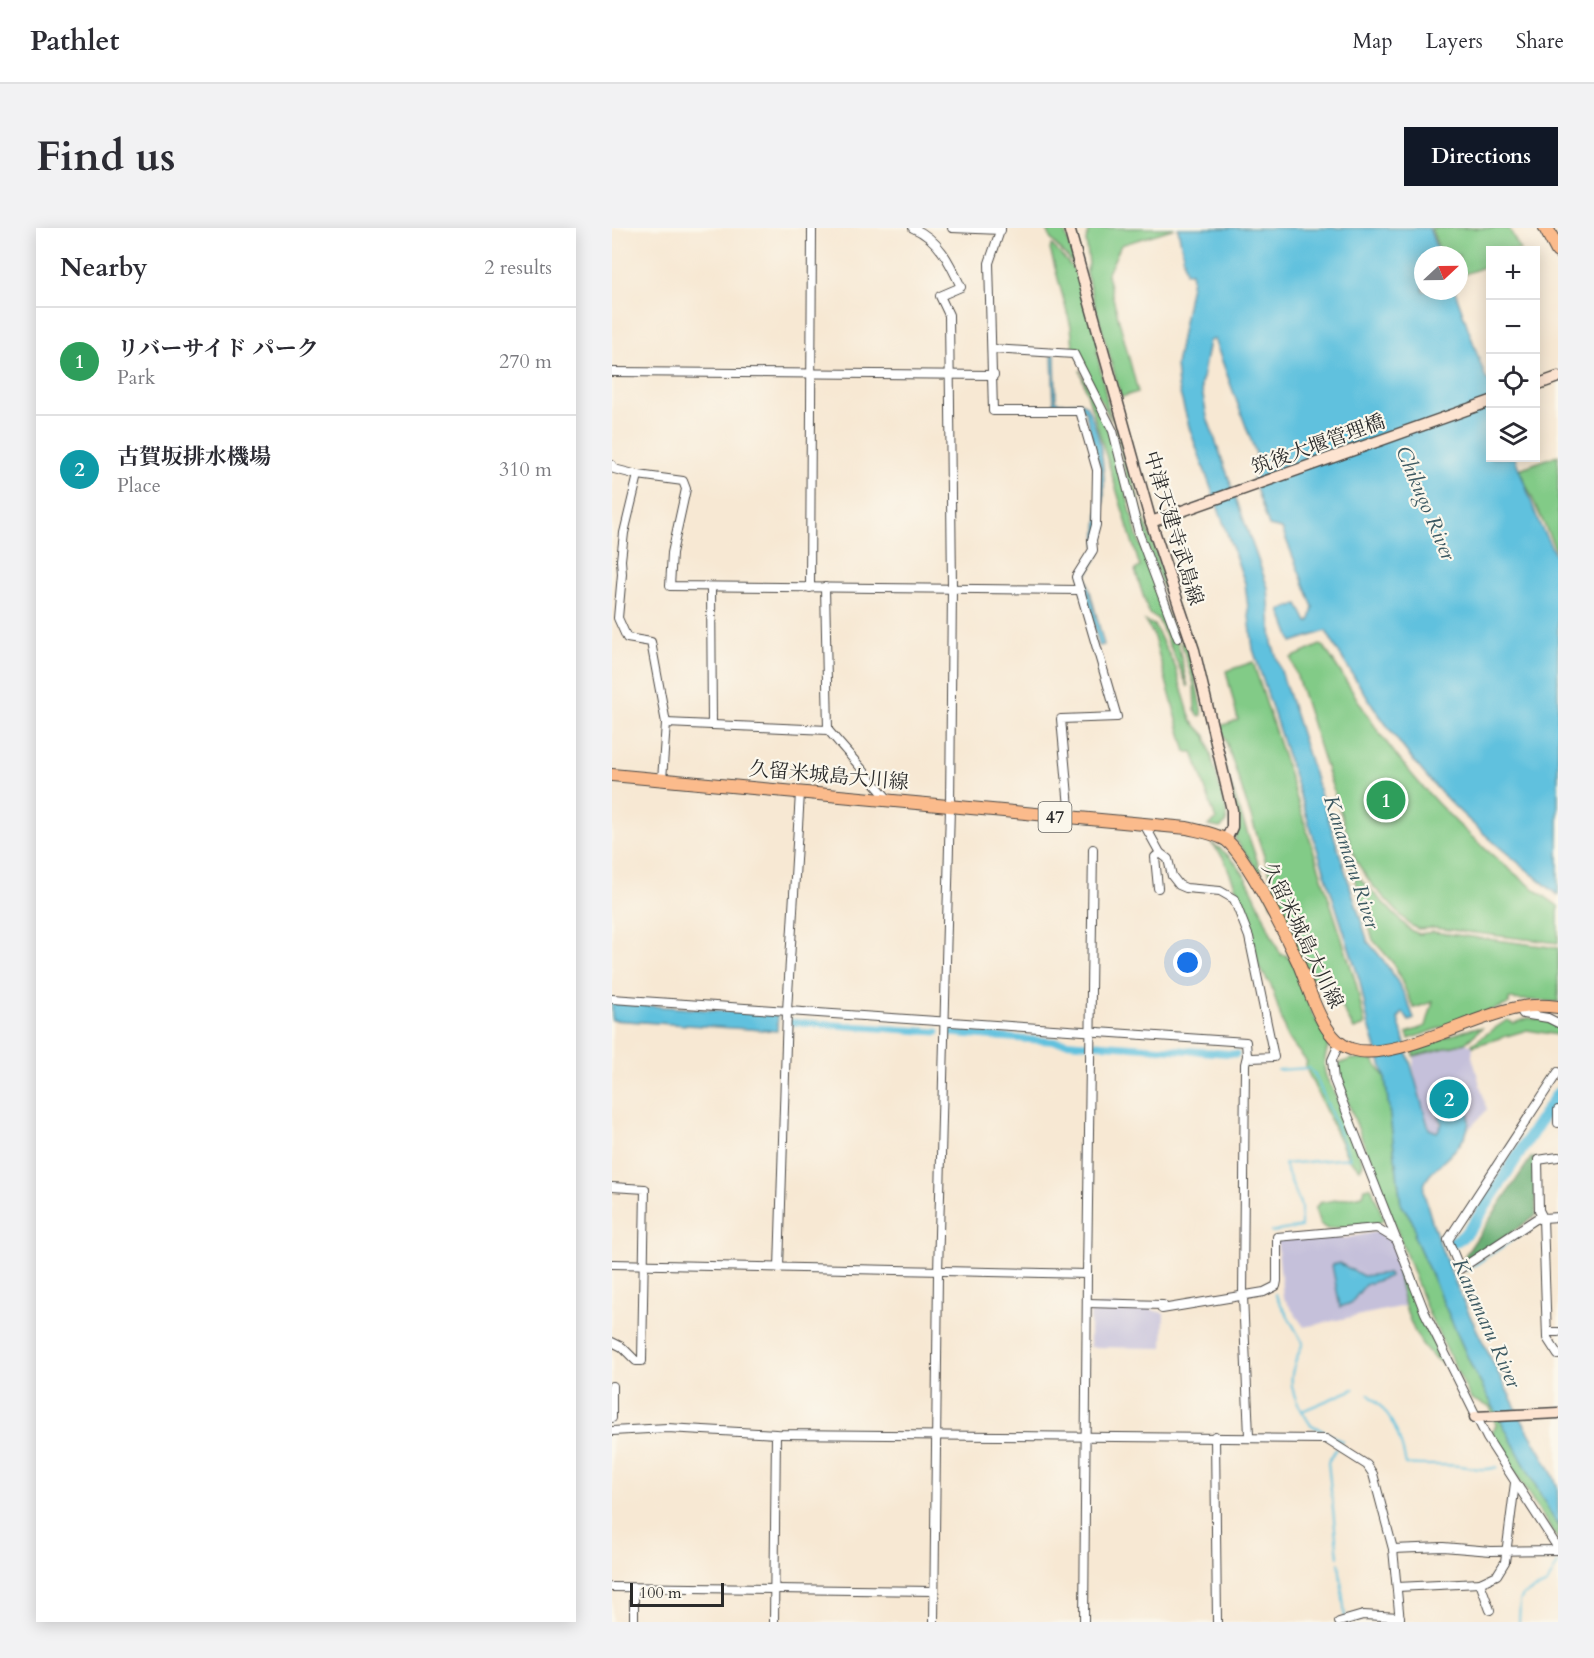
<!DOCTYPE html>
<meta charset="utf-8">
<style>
:root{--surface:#fff;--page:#f2f2f3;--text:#2b2b33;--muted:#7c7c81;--line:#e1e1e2;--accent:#111827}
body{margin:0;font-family:Cardo,"Noto Serif JP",serif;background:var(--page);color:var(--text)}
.controls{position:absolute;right:18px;top:18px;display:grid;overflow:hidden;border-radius:0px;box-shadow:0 3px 15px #0003}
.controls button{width:54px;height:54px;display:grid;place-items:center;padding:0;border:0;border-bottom:2px solid var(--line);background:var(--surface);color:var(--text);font:30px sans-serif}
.compass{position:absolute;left:802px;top:18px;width:54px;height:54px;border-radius:50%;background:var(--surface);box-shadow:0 3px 15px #0003;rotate:68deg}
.scale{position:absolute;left:18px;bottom:15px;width:94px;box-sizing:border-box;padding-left:6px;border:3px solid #2b2b2b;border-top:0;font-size:16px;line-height:21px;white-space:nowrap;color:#2b2b2b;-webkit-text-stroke:4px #fbf7ec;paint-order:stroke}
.you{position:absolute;left:576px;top:735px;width:21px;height:21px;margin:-15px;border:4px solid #fff;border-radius:50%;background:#1a73e8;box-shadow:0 0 0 9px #1a73e833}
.badge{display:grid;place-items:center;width:39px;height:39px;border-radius:50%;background:var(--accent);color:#fff;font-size:20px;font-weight:700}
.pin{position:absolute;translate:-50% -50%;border:3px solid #fff;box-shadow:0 2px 6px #0006}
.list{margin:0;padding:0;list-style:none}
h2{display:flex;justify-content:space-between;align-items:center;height:78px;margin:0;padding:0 24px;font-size:26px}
h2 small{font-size:20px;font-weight:400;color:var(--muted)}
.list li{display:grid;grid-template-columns:39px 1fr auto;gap:18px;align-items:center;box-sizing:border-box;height:108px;padding:0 24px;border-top:2px solid var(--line)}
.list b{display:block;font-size:22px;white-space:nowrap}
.list p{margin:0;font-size:20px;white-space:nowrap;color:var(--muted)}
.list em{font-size:20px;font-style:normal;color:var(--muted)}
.icon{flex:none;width:33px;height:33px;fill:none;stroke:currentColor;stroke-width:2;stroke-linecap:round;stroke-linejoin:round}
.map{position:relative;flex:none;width:946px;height:1394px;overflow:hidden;border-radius:0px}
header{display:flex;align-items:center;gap:36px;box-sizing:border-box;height:84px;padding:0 30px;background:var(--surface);border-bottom:2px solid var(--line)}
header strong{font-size:28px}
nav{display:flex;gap:33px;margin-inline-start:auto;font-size:21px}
.intro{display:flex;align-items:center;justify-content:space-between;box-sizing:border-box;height:144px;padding:0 36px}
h1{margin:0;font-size:42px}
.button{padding:15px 27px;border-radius:0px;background:var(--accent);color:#fff;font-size:21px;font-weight:700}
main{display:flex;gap:36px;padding:0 36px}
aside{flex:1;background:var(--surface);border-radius:0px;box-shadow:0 3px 15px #0003}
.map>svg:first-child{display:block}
.industrial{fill:#c5c0da}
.green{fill:#82cb87;stroke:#567b59;stroke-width:1.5}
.forest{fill:#69af74;stroke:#4a6d50;stroke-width:1.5}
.water{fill:#60c1de;stroke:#467684;stroke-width:1.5}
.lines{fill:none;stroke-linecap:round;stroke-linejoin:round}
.stream{stroke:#60c1de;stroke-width:2}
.canal{stroke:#60c1de;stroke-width:7}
.river{stroke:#60c1de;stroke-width:12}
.street-casing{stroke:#4a4744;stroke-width:10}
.secondary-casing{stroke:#4a4744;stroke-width:13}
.primary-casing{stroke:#4a4744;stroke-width:14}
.highway-casing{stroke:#4a4744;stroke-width:16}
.street{stroke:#fff;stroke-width:8}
.secondary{stroke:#fde4d1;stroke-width:10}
.primary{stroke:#fbbb8c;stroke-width:12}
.highway{stroke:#fbbb8c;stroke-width:14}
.labels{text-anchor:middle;stroke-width:4.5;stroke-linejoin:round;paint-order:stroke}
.shield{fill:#fbf7ec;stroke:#696865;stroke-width:1.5}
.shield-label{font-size:18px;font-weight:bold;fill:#2b2b2b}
.street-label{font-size:20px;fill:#2b2b2b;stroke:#fbf7ec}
.water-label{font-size:21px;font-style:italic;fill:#3b5861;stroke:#fbf7ec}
</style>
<header>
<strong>Pathlet</strong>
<nav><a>Map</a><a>Layers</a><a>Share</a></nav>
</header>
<div class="intro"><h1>Find us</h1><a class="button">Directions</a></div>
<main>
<aside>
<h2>Nearby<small>2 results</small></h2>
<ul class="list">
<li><span class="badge" style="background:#2e9e5b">1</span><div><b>リバーサイド パーク</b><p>Park</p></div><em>270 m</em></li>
<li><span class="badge" style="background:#0f9aa8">2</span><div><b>古賀坂排水機場</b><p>Place</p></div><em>310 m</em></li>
</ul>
</aside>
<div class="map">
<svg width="946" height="1394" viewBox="0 0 946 1394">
<rect width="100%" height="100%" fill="#fbf7ec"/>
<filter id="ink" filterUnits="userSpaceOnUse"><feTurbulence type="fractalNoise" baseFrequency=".0167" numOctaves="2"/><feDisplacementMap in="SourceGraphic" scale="12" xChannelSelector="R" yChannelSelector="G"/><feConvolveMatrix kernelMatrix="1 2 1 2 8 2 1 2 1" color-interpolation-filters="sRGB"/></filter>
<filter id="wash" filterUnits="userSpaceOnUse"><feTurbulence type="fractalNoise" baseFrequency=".008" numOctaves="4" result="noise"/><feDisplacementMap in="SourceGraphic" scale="24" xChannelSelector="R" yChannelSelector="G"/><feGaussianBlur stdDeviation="1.35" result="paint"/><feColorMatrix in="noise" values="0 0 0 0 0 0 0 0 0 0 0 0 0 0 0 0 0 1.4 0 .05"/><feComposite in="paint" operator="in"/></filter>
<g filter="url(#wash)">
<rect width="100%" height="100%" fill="#f7e8d3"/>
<g class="industrial">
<path d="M853,815L861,818L860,828L875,882L857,901L858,889L827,888L829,901L820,904L817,902L809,877L801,839L802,828Z"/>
<path d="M767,1003L782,1016L790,1039L785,1042L792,1078L692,1099L671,1069L665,1011L721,1007L730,1011Z"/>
<path d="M488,1077L537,1079L543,1083L552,1085L551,1120L478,1119V1085Z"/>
</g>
<g class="green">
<path d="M435,0H452L464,39L438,10Z"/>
<path d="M478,0H563L509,17L495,47L526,164L509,169L474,45L477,36L474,12Z"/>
<path d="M819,0H897L908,22H879L878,37L847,48V27H829Z"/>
<path d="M440,17L467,47L486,116L485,124L499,192L461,118L459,99L438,21Z"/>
<path d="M491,134L529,282L571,403L568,404L529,303L515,254Z"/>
<path d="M468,142L498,201L525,308L566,416L576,459L546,391L537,386L523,342L528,339Z"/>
<path d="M946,227V327L907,241Z"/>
<path d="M533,393L542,397L563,438L579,492L594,508L615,587L614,595L608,600L596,598L604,592L581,524H574L541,406Z"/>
<path d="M569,414L575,417L581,435L590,487L587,488L583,482L582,456Z"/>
<path d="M708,417L712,419C732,448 749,479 769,507C817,574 879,631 946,678V715L822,700L806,701L798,697L760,657L744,633L679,430Z"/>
<path d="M641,434L744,755L753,797L742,801L712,746L699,751L678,707L609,498L626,492L614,443Z"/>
<path d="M613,541L661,678L642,637L623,611L626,593Z"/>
<path d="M599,615C640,636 648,689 669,727H674L681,735L700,785L717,815C711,834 709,845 721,861L751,936L748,941L736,930L693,838L695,834L675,809L659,757L647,740L632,679L611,629Z"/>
<path d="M738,636L746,649L798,702L807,706L821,704L946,720V774L897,771V776L797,811L795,805L814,798L821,774L802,780L781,735L761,712Z"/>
<path d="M916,790L934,792L946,798V807L915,802L861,818L860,816L895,792L902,795Z"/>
<path d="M861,800H870L853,815L802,828L801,820Z"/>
<path d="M739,831L761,832L773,849L789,976C795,985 806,997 802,1008L860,1139L941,1289L946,1299V1312L879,1207L884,1197L878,1179L859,1171L816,1084L728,853L727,836Z"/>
<path d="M759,959L772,991L767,995L715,1001L708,996L703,981L707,975L751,967L753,960Z"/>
<path d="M790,1039L814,1101L833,1133L831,1136C800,1118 791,1074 785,1042Z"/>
</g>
<path class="forest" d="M919,930H923L924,987L855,1036L848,1035Z"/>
<g class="water">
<path d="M566,0H817L827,27H811V63H843L874,151L878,153L879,230H903L928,297L946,332V667C909,637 872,608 838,574C789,524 749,463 714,403L680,414L668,382L686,376L695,394L698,393L701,379L670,301L657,298L641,251L648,237L602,111L597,113L589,157L595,189L656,360L660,415L756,714C777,737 793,762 802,791L797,793L791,784L786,791L817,901L825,904L830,896L827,888L855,878C869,924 806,938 812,965C832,1044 873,1118 909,1190C920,1212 938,1235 945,1258C946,1270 946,1287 946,1299L860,1139L802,1008C806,997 795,985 789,976L773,849L756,794L748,754L641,421L633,355L578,202L566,158L564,137L580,51L579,44H574Z"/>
<path d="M440,126H443L444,172L447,175L469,174L474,177C497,220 494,271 487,317L484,318L489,243L473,183L468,179H442Z"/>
<path d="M488,325L474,348L492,417L487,418L469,347L484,326Z"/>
<path d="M0,775L166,787L165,803L0,792Z"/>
<path d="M727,1035L751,1048L776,1045L778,1048L753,1057L739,1075L728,1079L720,1037Z"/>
</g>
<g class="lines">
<g class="stream">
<path d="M659,1004L689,999V978L672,936L738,930L703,847L697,840L666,842"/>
<path d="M854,1043L923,997"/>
<path d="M663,1066L691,1115C679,1143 673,1155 690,1183L742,1161"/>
<path d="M756,1166C780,1186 788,1207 794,1236C812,1238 829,1236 847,1238C860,1239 871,1244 885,1239"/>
<path d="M690,1183L698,1196L731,1214"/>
<path d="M724,1221L716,1234L726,1329"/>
<path d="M727,1335L733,1389"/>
<path d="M907,1394L908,1373L911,1367L935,1356L946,1335"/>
</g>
<g class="canal">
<path d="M180,794L325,804"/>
<path d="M339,805L473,816"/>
<path d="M484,816L624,826"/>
</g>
<path class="river" d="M840,1015L850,1009L861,997L946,865"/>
</g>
</g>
<g filter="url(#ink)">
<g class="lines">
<defs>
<g id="street">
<path d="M301,0C327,11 338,35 349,59L328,68L337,87L340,360L338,579L326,1045L322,1394"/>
<path d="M340,0L389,2"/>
<path d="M380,121L462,126L501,203L527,306L566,410"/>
<path d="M0,144L382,147"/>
<path d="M0,237L2,241L26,247L71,253L74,261L60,325L58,358L468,362L464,349L481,322L480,312L484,297L485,242L468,183H381L377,35L389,0"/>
<path d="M26,247L12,305L9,332L10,346L6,390L15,410L39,414L54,495L50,552"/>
<path d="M213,359L216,502"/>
<path d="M198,360L200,0"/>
<path d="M54,495L100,497L99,359"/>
<path d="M100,497L216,502L276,571"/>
<path d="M458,590L449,491L505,489L468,362"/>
<path d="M532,596L548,625L556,631L560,648L567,657L574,660L608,663L622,671L637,709L662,829L639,830L635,828L633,836L631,1068L637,1208"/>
<path d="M546,660L543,629L548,625"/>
<path d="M0,771L634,814L635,828"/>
<path d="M907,779L911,786L936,790L946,795"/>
<path d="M727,816L720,832L722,852L813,1085L875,1210L946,1320"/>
<path d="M946,844L836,1012L848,1041L924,991L931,990L927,982L926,932L946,929"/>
<path d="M946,882V895"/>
<path d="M0,959L33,961L30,1133H24L10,1119L0,1114"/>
<path d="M946,989L931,990L935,1110L946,1127"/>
<path d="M0,1036L475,1046L472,1394"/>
<path d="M167,1040L175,783L188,565"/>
<path d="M475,1046L481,621"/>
<path d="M475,1075L551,1077L550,1081L652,1064L664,1058L665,1053V1009L765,1000L785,1012"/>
<path d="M935,1104H946"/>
<path d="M0,1158V1190"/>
<path d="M0,1203L55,1200L164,1206L714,1211L755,1237L761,1246L781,1321L788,1394"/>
<path d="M603,1208L605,1394"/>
<path d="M781,1321L831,1319L879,1323L946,1322"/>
<path d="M868,1355L878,1382"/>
<path d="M0,1359L322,1363"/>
<path d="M785,1359L868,1355L885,1347L893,1334L903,1255"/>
<path d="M22,1394V1360"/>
<path d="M162,1394L164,1206"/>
<path d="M727,1394L751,1387L788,1389"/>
</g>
<g id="secondary">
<path d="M457,0L539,294L582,422L620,582V599L614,612"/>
<path d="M924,157L946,149"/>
<path d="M539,294L879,173"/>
<path d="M863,1189L946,1185"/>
</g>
<path id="primary" d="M0,547L575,600C587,603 603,605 614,612C634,627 674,708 686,734C697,759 710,812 739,821C780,835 860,788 905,780C919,777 932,777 946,779"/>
<path id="highway" d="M934,0L946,23"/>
</defs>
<use href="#street" class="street-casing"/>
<use href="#secondary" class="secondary-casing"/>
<use href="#primary" class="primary-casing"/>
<use href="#highway" class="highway-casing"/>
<use href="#street" class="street"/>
<use href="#secondary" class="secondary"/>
<use href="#primary" class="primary"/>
<use href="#highway" class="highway"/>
</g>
</g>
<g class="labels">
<rect class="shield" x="426.5" y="574" width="33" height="30" rx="4.5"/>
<g class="shield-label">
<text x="443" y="595">47</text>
</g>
<g class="street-label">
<text transform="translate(706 216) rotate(-20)" y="7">筑後大堰管理橋</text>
<text transform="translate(562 300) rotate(73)" y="7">中津天建寺武島線</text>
<text transform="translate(217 547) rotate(5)" y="7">久留米城島大川線</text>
<text transform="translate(691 707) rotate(64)" y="7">久留米城島大川線</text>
</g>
<g class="water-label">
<text transform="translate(814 275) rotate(67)" y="7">Chikugo River</text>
<text transform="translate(740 634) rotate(72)" y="7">Kanamaru River</text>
<text transform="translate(875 1095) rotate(66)" y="7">Kanamaru River</text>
</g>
</g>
</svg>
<div class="controls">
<button>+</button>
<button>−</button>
<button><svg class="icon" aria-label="locate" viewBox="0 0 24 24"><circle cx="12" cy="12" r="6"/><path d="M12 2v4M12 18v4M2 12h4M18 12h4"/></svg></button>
<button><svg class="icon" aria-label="layers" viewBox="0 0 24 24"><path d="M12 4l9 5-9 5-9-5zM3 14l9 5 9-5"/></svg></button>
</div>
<svg class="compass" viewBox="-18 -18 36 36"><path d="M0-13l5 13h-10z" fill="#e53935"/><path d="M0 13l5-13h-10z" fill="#7c7c81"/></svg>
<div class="scale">100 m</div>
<div class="you"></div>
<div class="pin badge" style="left:774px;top:572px;background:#2e9e5b">1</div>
<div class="pin badge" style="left:837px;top:871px;background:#0f9aa8">2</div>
</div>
</main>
